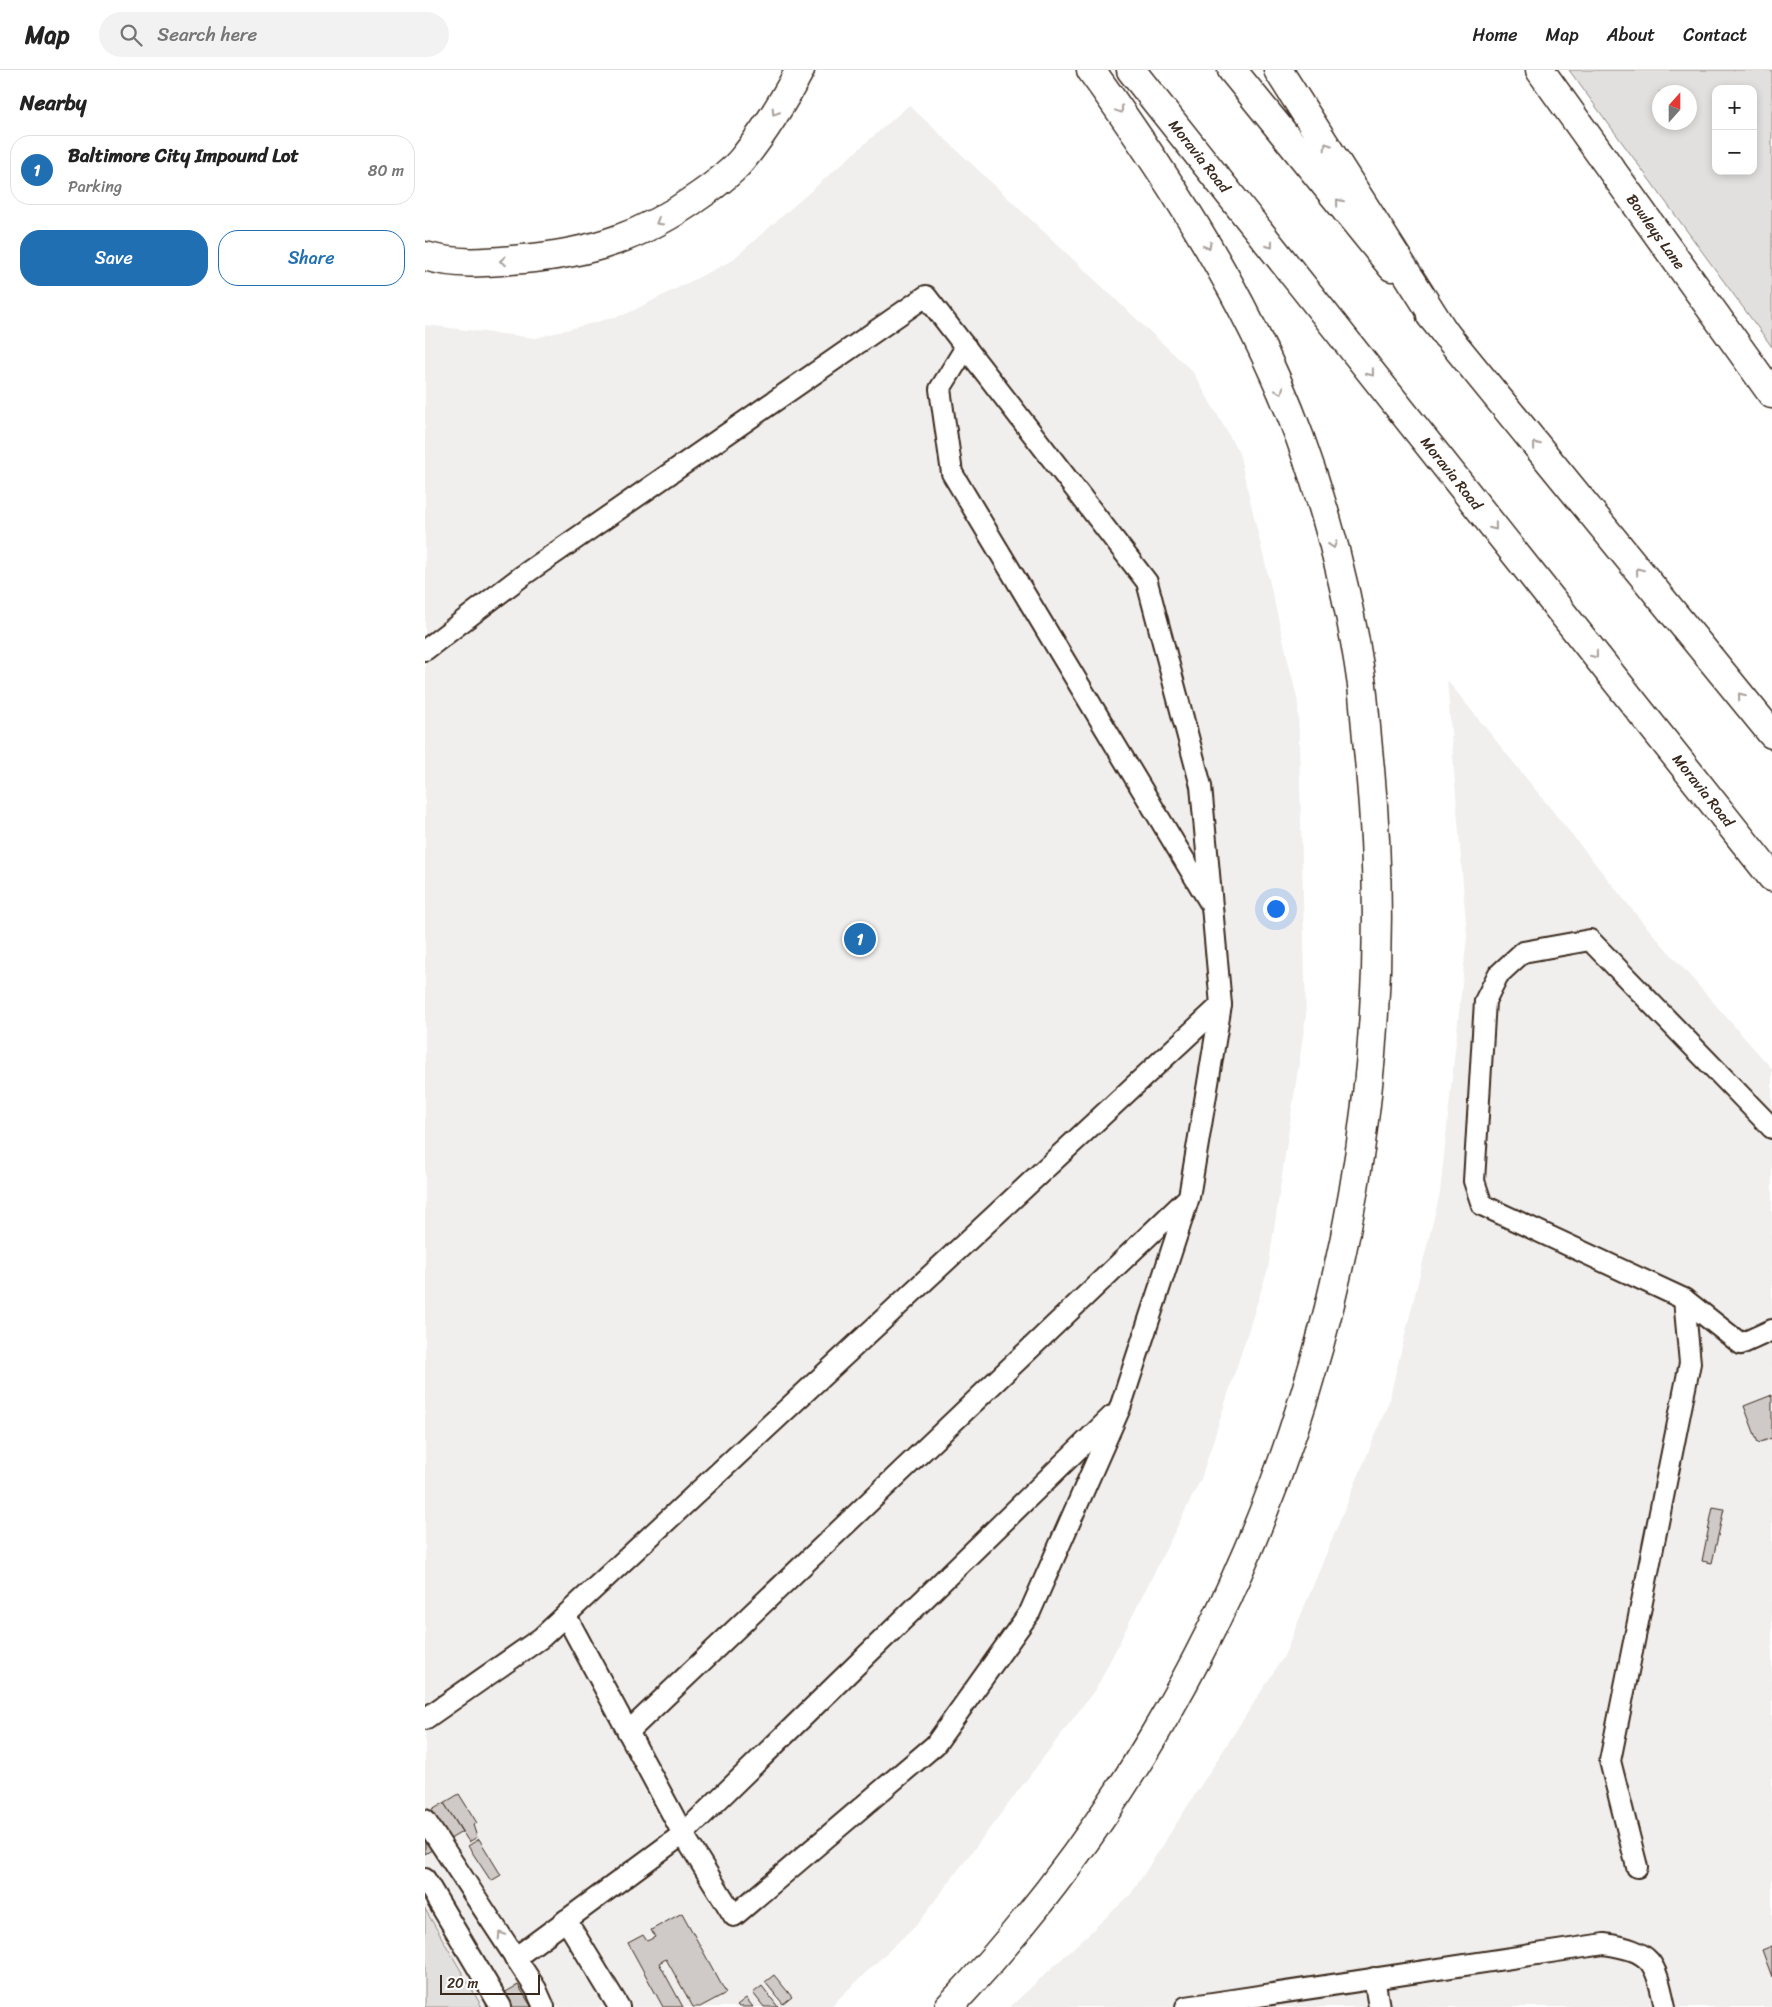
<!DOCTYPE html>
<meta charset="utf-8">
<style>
:root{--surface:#fff;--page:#f2f2f2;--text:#222;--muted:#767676;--line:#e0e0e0;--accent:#1f6fb2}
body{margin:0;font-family:Sriracha,sans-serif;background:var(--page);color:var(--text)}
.controls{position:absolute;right:15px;top:15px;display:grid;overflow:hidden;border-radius:10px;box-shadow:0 2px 8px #0003}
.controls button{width:45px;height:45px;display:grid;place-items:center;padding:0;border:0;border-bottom:1px solid var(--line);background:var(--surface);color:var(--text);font:25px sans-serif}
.compass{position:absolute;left:1227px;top:15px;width:45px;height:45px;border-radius:50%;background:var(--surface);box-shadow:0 2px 8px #0003;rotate:21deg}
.scale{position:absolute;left:15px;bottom:12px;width:100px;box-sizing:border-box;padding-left:5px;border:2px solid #3b2a1e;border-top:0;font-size:14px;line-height:18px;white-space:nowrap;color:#3b2a1e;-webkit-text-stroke:4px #fff;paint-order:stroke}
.you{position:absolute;left:850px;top:838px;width:18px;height:18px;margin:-12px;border:4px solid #fff;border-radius:50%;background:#1a73e8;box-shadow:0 0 0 8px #1a73e833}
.badge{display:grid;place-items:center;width:32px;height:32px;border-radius:50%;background:var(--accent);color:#fff;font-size:16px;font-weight:700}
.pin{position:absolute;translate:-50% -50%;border:2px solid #fff;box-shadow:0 1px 5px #0006}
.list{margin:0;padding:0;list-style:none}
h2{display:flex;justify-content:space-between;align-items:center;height:65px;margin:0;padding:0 20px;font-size:21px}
h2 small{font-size:16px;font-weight:400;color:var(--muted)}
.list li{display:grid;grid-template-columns:32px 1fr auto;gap:15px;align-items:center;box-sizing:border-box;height:70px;margin:0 10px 10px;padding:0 10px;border:1px solid var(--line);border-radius:20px}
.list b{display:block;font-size:19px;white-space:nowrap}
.list p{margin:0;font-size:16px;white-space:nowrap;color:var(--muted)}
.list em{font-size:16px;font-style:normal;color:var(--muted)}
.actions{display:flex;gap:10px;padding:15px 20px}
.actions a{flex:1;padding:11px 0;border:1px solid var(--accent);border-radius:20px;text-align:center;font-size:18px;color:var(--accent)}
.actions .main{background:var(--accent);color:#fff}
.icon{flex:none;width:28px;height:28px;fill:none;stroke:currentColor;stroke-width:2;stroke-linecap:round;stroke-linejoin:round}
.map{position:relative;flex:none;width:1347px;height:1937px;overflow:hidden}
header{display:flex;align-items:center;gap:30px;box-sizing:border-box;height:70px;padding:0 25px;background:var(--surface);border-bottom:1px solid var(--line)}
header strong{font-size:24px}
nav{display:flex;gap:28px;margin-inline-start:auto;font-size:18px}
.search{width:350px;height:45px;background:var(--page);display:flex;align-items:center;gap:12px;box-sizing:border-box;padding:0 18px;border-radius:28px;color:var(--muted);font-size:19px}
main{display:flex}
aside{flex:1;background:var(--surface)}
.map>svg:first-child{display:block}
.built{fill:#f1efee}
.green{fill:#e2e0de;stroke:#8e857e;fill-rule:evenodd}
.building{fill:#cfcac7;stroke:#3b2a1e}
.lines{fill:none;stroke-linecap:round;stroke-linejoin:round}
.service-casing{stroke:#3b2a1e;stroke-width:24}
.minor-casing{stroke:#3b2a1e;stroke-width:31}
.primary-casing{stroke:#3b2a1e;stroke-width:31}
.motorway-casing{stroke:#3b2a1e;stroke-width:31}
.service{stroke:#fff;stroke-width:20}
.minor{stroke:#fff;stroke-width:28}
.primary{stroke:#fff;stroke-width:28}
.motorway{stroke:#fff;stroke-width:28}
.oneway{stroke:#a79f9a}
.labels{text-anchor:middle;stroke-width:4;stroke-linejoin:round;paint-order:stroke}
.street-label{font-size:15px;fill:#3b2a1e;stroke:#fff}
</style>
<header>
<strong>Map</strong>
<div class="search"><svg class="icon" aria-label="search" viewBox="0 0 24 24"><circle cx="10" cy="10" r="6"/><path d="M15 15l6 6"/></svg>Search here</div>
<nav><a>Home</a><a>Map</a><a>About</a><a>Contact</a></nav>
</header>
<main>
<aside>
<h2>Nearby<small></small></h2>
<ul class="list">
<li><span class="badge">1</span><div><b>Baltimore City Impound Lot</b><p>Parking</p></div><em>80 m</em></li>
</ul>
<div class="actions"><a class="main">Save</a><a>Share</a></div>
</aside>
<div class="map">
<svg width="1347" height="1937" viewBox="0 0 1347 1937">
<rect width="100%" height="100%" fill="#fff"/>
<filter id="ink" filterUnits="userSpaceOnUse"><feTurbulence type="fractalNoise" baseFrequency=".02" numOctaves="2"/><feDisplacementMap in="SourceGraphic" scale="10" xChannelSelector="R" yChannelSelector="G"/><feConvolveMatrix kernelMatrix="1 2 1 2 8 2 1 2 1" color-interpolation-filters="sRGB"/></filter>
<g filter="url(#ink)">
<g class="built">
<path d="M484,35L768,302L814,383L873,632L881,946L843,1199L776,1409L672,1617L493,1853L405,1937H57L0,1839V255L111,268L201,244L306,191Z"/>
<path d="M1022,610L1214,848L1347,999V1937H585L706,1824L859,1586L963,1334L1015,1123L1042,866Z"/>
</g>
<g class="green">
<path d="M1144,0H1347V277ZM1291,19H1328V101H1291ZM1234,22H1264V52H1234Z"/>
<path d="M0,1839L57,1937H0Z"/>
</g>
<g class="building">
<path d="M1347,1325V1368L1333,1373L1319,1336Z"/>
<path d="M1288,1437L1299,1439L1287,1493L1277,1491Z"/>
<path d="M34,1724L52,1753L48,1755L52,1767L44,1772L19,1733Z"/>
<path d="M19,1733L37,1762L0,1784V1744Z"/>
<path d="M54,1769L76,1805L66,1811L43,1776Z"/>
<path d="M257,1843L301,1923L275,1937H268L241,1889L234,1893L258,1937H238L203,1873L218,1865L222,1871L230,1867L226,1860Z"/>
<path d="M1347,1876V1907L1337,1880Z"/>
<path d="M349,1905L367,1927L358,1934L340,1912Z"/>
<path d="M93,1915L106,1936L105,1937H84L77,1924Z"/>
<path d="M337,1916L353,1937H339L328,1923Z"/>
<path d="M321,1928L328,1937H314L312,1935Z"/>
</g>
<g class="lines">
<defs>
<g id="service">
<path d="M541,277L515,319L527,403L784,831"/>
<path d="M0,580L97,506L501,226L722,512L776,716L796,935L764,1127L758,1146L695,1338L605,1542L510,1675L309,1846L258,1764L141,1546"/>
<path d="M1347,1058L1165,870L1098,882L1073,905L1060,931L1049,1111L1057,1135L1259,1229L1316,1274L1347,1260"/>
<path d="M0,1649L116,1568L796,935"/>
<path d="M203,1662L763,1128"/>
<path d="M0,1750L111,1919L119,1937"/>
<path d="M1212,1797L1185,1691L1265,1293L1259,1229"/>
<path d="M0,1809L76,1937"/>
<path d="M141,1850L194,1937"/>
<path d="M90,1888L258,1764L687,1346"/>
<path d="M949,1908L954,1937"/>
<path d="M761,1937L1179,1874C1228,1881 1230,1892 1240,1937"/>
</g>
<g id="minor">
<path id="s1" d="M1115,0L1347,324"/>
</g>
<g id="primary">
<path id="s2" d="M706,0L1347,807"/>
<path d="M807,0L967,197"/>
<path d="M1006,246L1347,664"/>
<path d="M524,1937C836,1608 987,1149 945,699C942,671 940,643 937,615C925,531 904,447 875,368C826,235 749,115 666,0"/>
</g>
<g id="motorway">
<path d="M853,0L1021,265"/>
<path d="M0,186C33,196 65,192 98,189C166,183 218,166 274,126C290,115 308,102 320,86C341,60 359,30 375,0"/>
</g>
</defs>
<use href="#service" class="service-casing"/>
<use href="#minor" class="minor-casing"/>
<use href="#primary" class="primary-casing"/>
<use href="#motorway" class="motorway-casing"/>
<use href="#service" class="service"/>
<use href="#minor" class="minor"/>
<use href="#primary" class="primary"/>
<use href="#motorway" class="motorway"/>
</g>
<defs><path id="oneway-chevron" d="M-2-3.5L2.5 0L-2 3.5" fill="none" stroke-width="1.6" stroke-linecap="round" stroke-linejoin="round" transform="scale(1.25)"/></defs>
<g class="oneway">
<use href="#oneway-chevron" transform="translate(695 40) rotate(56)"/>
<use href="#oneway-chevron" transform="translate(350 42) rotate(123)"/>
<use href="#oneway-chevron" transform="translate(902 76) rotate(-122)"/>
<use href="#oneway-chevron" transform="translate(914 132) rotate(-129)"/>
<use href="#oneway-chevron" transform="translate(234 152) rotate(150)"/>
<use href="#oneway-chevron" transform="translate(845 175) rotate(52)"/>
<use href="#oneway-chevron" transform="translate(783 176) rotate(62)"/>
<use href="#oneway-chevron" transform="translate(78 191) rotate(175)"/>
<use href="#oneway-chevron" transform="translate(946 303) rotate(51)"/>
<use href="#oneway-chevron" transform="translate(855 321) rotate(67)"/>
<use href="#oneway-chevron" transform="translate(1111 375) rotate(-129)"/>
<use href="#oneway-chevron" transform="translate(1069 457) rotate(51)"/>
<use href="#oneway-chevron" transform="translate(908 475) rotate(73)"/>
<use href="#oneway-chevron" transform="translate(1214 501) rotate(-129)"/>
<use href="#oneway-chevron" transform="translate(1170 585) rotate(51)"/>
<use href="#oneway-chevron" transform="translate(1316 626) rotate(-129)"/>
<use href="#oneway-chevron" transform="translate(76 1865) rotate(-123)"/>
</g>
</g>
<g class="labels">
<g class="street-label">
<text dy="5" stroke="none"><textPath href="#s2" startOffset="110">Moravia Road</textPath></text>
<text dy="5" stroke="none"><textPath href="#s1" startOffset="199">Bowleys Lane</textPath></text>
<text dy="5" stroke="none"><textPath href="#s2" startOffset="515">Moravia Road</textPath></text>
<text dy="5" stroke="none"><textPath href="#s2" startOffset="920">Moravia Road</textPath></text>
</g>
</g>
</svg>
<div class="controls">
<button>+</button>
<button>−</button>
</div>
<svg class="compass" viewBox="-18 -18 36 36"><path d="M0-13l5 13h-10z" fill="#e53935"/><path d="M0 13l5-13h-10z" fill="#767676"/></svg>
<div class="scale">20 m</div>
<div class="you"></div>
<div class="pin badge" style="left:435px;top:869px">1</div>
</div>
</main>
